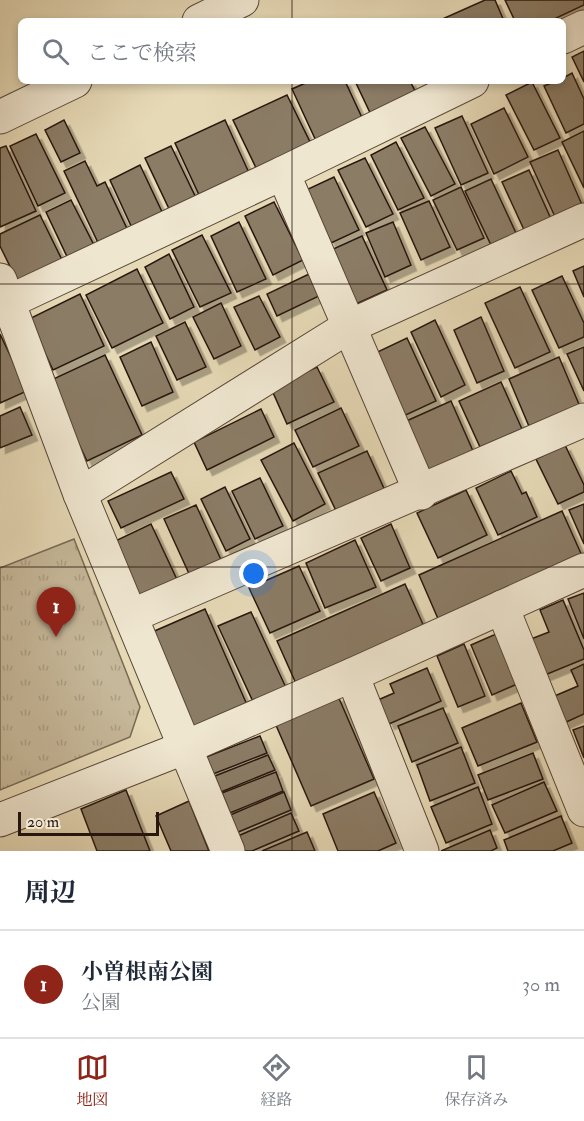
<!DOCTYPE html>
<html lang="ja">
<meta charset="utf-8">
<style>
:root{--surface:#fff;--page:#f2f2f3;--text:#1f2937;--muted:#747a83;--line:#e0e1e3;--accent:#8f2418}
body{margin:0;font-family:"IM FELL Double Pica","Noto Serif JP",serif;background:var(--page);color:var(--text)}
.scale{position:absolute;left:18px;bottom:15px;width:141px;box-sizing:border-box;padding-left:6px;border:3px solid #29170f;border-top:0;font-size:16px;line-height:21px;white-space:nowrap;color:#29170f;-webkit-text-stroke:4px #efe6d0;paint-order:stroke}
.you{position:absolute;left:254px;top:574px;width:21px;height:21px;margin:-15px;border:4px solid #fff;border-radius:50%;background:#1a73e8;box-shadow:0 0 0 9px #1a73e833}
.badge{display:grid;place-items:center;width:39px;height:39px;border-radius:50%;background:var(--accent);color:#fff;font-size:20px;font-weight:700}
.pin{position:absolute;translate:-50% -50px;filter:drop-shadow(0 2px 3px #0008)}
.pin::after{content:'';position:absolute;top:32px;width:21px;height:18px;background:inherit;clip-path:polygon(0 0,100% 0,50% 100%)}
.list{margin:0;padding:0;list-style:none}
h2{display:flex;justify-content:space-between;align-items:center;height:78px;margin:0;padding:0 24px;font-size:26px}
h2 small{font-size:20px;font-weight:400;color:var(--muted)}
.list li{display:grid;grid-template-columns:39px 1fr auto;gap:18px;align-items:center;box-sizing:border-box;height:108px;padding:0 24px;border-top:2px solid var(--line)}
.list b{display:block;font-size:22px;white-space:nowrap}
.list p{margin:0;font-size:20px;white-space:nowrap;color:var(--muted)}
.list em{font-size:20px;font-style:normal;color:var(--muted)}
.icon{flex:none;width:33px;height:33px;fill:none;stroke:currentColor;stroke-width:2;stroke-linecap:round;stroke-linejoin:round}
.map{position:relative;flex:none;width:584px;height:851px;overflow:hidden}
.search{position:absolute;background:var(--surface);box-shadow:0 3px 9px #0003;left:18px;right:18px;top:18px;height:66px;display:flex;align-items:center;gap:15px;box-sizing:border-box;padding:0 21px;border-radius:9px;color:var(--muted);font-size:22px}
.sheet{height:186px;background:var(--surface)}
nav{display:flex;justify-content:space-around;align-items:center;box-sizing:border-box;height:84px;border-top:2px solid var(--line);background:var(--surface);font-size:16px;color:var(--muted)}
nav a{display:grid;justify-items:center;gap:3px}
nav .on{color:var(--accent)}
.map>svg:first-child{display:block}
.park{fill:url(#park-tufts);stroke:#786854;stroke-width:1.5}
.building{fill:#8b7c66;stroke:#29170f;stroke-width:1.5;filter:url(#shadow)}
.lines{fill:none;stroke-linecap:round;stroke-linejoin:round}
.street-casing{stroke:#584839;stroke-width:35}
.street{stroke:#efe6d0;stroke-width:33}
.grid{fill:none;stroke:#29170f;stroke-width:1.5;stroke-opacity:0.55}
</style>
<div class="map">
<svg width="584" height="851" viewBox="0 0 584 851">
<defs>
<pattern id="park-tufts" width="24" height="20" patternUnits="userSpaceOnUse" patternTransform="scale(1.5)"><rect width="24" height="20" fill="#c6b89a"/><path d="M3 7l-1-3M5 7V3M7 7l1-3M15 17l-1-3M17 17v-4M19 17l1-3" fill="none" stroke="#aa9d84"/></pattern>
<filter id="shadow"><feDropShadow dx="5.5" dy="5.5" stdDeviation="0" flood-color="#0004"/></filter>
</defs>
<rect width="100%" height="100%" fill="#e6d9b6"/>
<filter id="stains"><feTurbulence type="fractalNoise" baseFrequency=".00333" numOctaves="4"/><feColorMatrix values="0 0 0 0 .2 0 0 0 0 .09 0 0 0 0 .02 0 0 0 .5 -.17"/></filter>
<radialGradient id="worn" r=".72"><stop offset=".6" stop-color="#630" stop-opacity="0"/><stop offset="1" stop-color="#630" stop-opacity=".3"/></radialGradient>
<path class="park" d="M74,539L140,707L130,737L0,790V568Z"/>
<g class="building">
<path d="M485,0H495L504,21H438Z"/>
<path d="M505,0H584V5L550,21H515Z"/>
<path d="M584,51V82L572,57Z"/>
<path d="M572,73L584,99V124L566,133L544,86L556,81H563V78Z"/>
<path d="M310,81H345L364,122L317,143L292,89Z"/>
<path d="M355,81H410L418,97L373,119Z"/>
<path d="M532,82L560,138L534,150L506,95Z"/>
<path d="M287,95L312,146L258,172L233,120Z"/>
<path d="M504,108L528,157L494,174L471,124Z"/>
<path d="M462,116L488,173L461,185L435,128Z"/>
<path d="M64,120L80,153L61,162L45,130Z"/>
<path d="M225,120L250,175L200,197L175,143Z"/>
<path d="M425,127L455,184L431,196L401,138Z"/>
<path d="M584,131V188L562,142Z"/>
<path d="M36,134L65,193L38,206L10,146Z"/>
<path d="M396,142L424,198L398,210L371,155Z"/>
<path d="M6,146L36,211L0,227V148Z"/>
<path d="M171,146L197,200L171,213L145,158Z"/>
<path d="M558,150L583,207L556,219L530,162Z"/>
<path d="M365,158L393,214L366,227L338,170Z"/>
<path d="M85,161L97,186L105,182L130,235L101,249L64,171Z"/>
<path d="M140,165L163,214L132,228L110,180Z"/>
<path d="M529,170L551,219L525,232L502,182Z"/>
<path d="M334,177L359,230L331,243L306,190Z"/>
<path d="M491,179L516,233L491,245L465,191Z"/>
<path d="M461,187L484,238L457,250L433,200Z"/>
<path d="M71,200L97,251L70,263L46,212Z"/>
<path d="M429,201L450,247L421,260L400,213Z"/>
<path d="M274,202L303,260L273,275L245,216Z"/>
<path d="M40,215L66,268L21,289L0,246V234Z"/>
<path d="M239,222L266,279L237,292L211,236Z"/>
<path d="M393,222L411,265L385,277L366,233Z"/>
<path d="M202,235L231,293L200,307L172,250Z"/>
<path d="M362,236L387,290L356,304L331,250Z"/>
<path d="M169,254L194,307L170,319L145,267Z"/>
<path d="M584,266V297L573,271Z"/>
<path d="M137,269L163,323L112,348L86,295Z"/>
<path d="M309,274L319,296L277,316L267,294Z"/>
<path d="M562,276L584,323V337L559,348L532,290Z"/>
<path d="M520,287L550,352L515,368L485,303Z"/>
<path d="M80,294L104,346L53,370L29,319Z"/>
<path d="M259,296L280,337L255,350L234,307Z"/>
<path d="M221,303L241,346L214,359L193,317Z"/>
<path d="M481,317L504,371L477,383L454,330Z"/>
<path d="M435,320L465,385L441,397L411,332Z"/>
<path d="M185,322L206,367L177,380L156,336Z"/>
<path d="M0,334L27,391L0,403Z"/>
<path d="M407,338L436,401L397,419L369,356Z"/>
<path d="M151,342L173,392L142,406L120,357Z"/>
<path d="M584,347V391L567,354Z"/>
<path d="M105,355L142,435L87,461L49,381Z"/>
<path d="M559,357L581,409L531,431L509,379Z"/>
<path d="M317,367L334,402L287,424L271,388Z"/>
<path d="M501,382L522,429L480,447L459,401Z"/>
<path d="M451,401L473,451L425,474L402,423Z"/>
<path d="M20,407L32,435L0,448V416Z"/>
<path d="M341,408L359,446L313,467L295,430Z"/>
<path d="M261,409L274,437L207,470L194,442Z"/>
<path d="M294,443L325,504L293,521L261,460Z"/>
<path d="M565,445L584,485V492L558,504L536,459Z"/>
<path d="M367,451L387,495L339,517L318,473Z"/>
<path d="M511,471L522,494L526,492L537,517L498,535L476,488Z"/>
<path d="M171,472L184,499L121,528L108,501Z"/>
<path d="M260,478L283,526L255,539L232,491Z"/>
<path d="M225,487L250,539L226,551L201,499Z"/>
<path d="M466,490L487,535L438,558L417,513Z"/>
<path d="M584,504V544L569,510Z"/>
<path d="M196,505L223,564L191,578L164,519Z"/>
<path d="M562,511L583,558L439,621L419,575Z"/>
<path d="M151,524L180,586L140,605L111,543Z"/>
<path d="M391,524L410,568L381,581L361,538Z"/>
<path d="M355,540L376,587L325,608L306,563Z"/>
<path d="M299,566L320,611L270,633L249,588Z"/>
<path d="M405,584L426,631L298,688L277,641Z"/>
<path d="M584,593V639L568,599Z"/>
<path d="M563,600L584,650V659L540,677L526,641L549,632L540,610Z"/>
<path d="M205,609L248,707L193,731L150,633Z"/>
<path d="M251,612L288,692L255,706L218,626Z"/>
<path d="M503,631L524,681L492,695L471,645Z"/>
<path d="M464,644L485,696L458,707L437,656Z"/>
<path d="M584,664V714L562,724L550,698L578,686L571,670Z"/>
<path d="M427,668L441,701L389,724L378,700L394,693L390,684Z"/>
<path d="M338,696L374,779L311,806L275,723Z"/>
<path d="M521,703L537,742L478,766L462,728Z"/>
<path d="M443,708L458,743L412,762L398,726Z"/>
<path d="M584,726V758L573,730Z"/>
<path d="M260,736L267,753L213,774L206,757Z"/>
<path d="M461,747L475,783L430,801L417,765Z"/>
<path d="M533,753L543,779L488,800L478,775Z"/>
<path d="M268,755L275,770L221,792L215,776Z"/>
<path d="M276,772L283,791L230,813L222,793Z"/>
<path d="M544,782L557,811L505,833L492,805Z"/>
<path d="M478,787L492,824L446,843L431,807Z"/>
<path d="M126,790L150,851H97L81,809Z"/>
<path d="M284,792L291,810L236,833L228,816Z"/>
<path d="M374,792L396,843L378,851H338L323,814Z"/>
<path d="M189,801L209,851H171L156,816Z"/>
<path d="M291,813L299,831L252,851H243L238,836Z"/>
<path d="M561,816L572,843L553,851H508L504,840Z"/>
<path d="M490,830L497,848L491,851H441Z"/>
<path d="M307,832L315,851H262Z"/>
</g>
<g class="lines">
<defs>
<g id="street">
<path d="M199,21L242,0"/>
<path d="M563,37L584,27"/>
<path d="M0,117L75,81"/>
<path d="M283,173L421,493"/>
<path d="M0,280L80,494L228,851"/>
<path d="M0,303L8,302L283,173L472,81"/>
<path d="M80,494L348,327L584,220"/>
<path d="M502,607L584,810"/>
<path d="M131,616L584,420"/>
<path d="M352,675L422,851"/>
<path d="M0,820L186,747L352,675L584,570"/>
</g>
</defs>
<use href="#street" class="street-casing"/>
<use href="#street" class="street"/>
</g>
<path class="grid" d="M292,0V21M292,81V851M0,284H584M0,567H584"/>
<rect width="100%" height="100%" filter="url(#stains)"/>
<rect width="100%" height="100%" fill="url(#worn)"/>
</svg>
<div class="scale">20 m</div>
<div class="you"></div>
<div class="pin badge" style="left:56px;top:637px">1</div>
<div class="search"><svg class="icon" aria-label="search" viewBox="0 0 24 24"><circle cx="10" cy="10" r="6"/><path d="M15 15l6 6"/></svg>ここで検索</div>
</div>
<section class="sheet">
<h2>周辺<small></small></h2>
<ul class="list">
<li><span class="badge">1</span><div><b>小曽根南公園</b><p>公園</p></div><em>30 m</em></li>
</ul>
</section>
<nav>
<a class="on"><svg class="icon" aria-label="map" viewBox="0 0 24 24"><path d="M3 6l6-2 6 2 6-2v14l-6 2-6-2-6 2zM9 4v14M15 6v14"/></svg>地図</a>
<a><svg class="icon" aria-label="directions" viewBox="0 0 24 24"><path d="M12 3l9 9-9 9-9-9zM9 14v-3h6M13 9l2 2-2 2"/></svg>経路</a>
<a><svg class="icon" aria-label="saved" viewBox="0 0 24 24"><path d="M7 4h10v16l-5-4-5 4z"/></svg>保存済み</a>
</nav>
